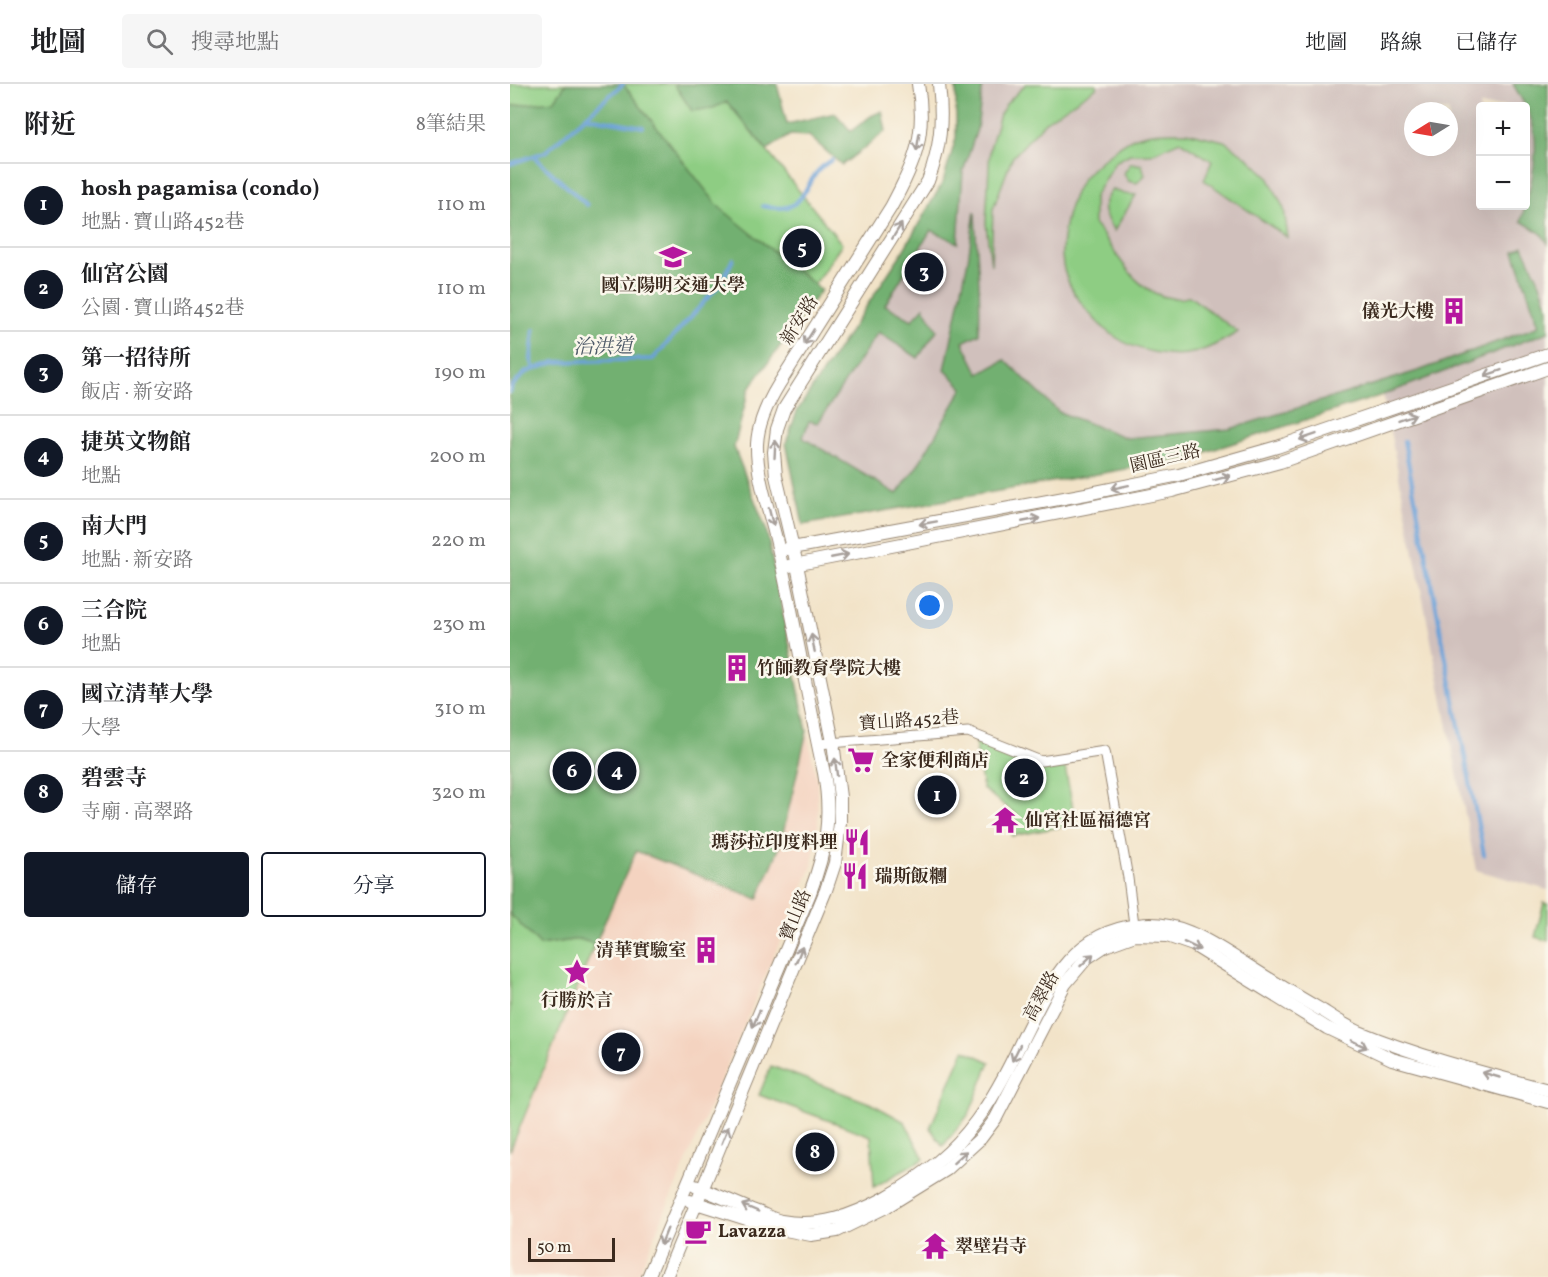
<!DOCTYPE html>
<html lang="zh-TW">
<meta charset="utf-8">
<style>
:root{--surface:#fff;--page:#f6f6f6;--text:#202124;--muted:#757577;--line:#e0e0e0;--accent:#111827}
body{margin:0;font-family:Vollkorn,"Noto Serif TC",serif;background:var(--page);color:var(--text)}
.controls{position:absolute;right:18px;top:18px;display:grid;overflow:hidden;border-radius:6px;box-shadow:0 6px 24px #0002}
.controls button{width:54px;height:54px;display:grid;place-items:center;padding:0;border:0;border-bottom:2px solid var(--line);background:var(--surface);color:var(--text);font:30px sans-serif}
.compass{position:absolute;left:894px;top:18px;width:54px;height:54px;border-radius:50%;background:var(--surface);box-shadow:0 6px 24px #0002;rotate:259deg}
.scale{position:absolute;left:18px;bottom:15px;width:87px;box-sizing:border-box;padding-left:6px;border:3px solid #3b2a1e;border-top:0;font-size:16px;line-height:21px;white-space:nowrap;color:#3b2a1e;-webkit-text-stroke:4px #fbf7ec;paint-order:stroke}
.you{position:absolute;left:420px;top:522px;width:21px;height:21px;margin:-15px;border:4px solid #fff;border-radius:50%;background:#1a73e8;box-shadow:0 0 0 9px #1a73e833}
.badge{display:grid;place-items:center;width:39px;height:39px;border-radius:50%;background:var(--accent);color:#fff;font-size:20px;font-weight:700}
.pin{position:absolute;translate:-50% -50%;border:3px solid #fff;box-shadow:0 2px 6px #0006}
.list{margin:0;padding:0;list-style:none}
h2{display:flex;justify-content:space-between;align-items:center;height:78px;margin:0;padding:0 24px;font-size:26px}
h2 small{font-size:20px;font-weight:400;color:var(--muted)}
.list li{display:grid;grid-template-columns:39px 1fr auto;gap:18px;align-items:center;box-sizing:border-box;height:84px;padding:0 24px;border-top:2px solid var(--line)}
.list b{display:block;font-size:22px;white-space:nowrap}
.list p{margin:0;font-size:20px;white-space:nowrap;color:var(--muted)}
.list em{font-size:20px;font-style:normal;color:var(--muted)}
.actions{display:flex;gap:12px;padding:18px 24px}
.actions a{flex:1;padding:14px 0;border:2px solid var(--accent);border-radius:6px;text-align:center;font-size:21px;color:var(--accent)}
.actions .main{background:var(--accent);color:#fff}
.icon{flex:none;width:33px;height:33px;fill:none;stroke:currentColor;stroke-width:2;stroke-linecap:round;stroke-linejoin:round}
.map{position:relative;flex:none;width:1038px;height:1193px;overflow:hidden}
header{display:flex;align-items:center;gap:36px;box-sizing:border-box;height:84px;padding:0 30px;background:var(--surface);border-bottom:2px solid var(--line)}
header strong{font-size:28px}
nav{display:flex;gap:33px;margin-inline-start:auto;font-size:21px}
.search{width:420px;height:54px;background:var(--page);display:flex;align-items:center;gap:15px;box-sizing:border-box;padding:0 21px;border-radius:6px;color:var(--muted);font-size:22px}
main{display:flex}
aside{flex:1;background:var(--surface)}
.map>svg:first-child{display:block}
.built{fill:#f4d3c0}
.industrial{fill:#d0c0bc;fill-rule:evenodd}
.green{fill:#8ecd83;stroke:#647c50;stroke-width:1.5}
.forest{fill:#72b071;stroke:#566d48;stroke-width:1.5}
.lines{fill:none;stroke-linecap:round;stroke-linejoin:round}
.stream{stroke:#6aa1d8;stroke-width:4}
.minor-casing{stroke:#968673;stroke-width:11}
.tertiary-casing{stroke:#968673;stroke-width:14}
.minor{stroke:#fff;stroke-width:9}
.tertiary{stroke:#fff;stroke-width:12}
.oneway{stroke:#a79f9a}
.labels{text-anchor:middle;stroke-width:5;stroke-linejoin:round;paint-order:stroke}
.poi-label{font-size:18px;font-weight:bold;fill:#3b2a1e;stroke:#fbf7ec;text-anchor:start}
.street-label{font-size:18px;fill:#3b2a1e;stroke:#fbf7ec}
.water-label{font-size:20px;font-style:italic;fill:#4e5a68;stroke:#fbf7ec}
</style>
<header>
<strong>地圖</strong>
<div class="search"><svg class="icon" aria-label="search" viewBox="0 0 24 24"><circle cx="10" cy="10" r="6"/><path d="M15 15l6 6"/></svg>搜尋地點</div>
<nav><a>地圖</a><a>路線</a><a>已儲存</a></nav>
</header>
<main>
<aside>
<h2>附近<small>8筆結果</small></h2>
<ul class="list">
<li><span class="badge">1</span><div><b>hosh pagamisa (condo)</b><p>地點 · 寶山路452巷</p></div><em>110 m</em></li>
<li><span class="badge">2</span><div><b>仙宮公園</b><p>公園 · 寶山路452巷</p></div><em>110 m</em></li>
<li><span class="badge">3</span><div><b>第一招待所</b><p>飯店 · 新安路</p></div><em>190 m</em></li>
<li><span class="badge">4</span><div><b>捷英文物館</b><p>地點</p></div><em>200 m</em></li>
<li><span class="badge">5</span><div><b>南大門</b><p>地點 · 新安路</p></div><em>220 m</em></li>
<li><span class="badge">6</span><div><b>三合院</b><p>地點</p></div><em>230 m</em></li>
<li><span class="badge">7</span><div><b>國立清華大學</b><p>大學</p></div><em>310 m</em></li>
<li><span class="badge">8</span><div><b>碧雲寺</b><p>寺廟 · 高翠路</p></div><em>320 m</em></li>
</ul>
<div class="actions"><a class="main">儲存</a><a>分享</a></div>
</aside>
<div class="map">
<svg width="1038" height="1193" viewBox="0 0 1038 1193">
<rect width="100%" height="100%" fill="#fbf7ec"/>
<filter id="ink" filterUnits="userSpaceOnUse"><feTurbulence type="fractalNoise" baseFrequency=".0167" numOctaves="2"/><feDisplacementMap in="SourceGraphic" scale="12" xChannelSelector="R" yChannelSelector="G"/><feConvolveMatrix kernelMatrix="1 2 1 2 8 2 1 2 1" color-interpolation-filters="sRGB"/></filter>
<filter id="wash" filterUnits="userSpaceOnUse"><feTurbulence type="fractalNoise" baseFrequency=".008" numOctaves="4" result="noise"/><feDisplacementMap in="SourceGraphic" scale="24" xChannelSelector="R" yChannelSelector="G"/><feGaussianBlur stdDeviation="1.35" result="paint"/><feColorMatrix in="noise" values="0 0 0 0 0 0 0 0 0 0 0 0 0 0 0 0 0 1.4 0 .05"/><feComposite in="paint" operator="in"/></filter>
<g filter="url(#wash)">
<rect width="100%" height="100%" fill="#f2e3c8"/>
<path class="built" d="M256,445L307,698L308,740L302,782L127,1193H0V505Z"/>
<path class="industrial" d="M446,0H1038V806L966,786L873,311L674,375L293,441L276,359L287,327L393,167L433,98L446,54ZM970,22H1016V122H970ZM903,27H939V63H903Z"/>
<g class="green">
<path d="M0,0H203L332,160L298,210L0,343Z"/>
<path d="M516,0H586L587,3L536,37L502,74L483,125L481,181L476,139L480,64L490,30L497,19Z"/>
<path d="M676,48L714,57L737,73L758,93L774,125L778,154L694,96L702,77L670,57L641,70H620L605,78L584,113V140C607,166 623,209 661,214C668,214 673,216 679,212L728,248C715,256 703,263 687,268C662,275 625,267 604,252C586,240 563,212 556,192C546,166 557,122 570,99C577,86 612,58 626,53C642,47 660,48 676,48Z"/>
<path d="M621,79L632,81L635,91L627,99L618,97L614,89Z"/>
<path d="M602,105L614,110L626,111L604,147C592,129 589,123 602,105Z"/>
<path d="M465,658L532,682L554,678L566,740L502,752L501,745L507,731L473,705Z"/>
<path d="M1034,819L1038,820V857L1025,853Z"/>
<path d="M0,830L30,861L70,855L85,860L0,1067Z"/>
<path d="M454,966L480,978L459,1030L433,1062L420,1044Z"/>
<path d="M261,982L362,1020L395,1038L414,1075L364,1103L361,1052L249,1011Z"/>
</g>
<g class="forest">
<path d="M56,0H113L208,122L311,206L239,305L224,363L256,445L297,647L270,762L248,815L126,767L85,860L69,855L30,861L0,830V22L44,17Z"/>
<path d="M164,0H267L277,40L325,29L341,47L361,32L372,27L376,47L332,81L299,52L280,51L257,66L217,18L203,24L182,27Z"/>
<path d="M446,0H473L467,45L453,88L448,159L421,146L375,221L402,236L414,223L427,246L408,274L368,248L308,339L299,337L293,354L387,410L408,381L453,304L435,286L458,176L465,127C466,168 472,209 469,250L453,258L469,290L495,276L549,328L617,354L720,345L911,286L1029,242L1004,167L1013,162L1030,199L1038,224V248L873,311L674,375L293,441L276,359L287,327L393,167L433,98L446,54Z"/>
<path d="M1003,0H1038V160L1032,150L1011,137C1019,108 1029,77 1024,46C1021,30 1011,14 1003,0Z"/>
</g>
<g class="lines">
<g class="stream">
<path d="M78,33L133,43"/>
<path d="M23,72L77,121"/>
<path d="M0,80L35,68L113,0"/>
<path d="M253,122C303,133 288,94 322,76"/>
<path d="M24,285L21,275L24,246"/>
<path d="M0,308L2,302L16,288L45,278L143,275L211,199L223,175"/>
<path d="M894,357L974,771"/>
</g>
</g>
</g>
<g filter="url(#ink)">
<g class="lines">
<defs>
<path id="minor" d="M308,660L458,648L531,677L595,667L618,794L625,848"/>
<g id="tertiary">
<path d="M277,465L576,410L669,391L767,363L1038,270"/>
<path d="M279,482L662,407L770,378L1038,284"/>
<path d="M185,1102C204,1110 223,1118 242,1126C252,1129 262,1135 271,1137C310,1144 342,1132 375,1114C410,1094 442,1070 466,1037C485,1012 499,984 512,956C539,902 560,849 628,841C670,835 703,860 737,881C762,897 787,912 813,927C824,934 836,942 849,948C910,973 974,989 1038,1006"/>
<path d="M180,1117L265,1144L301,1151L327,1147L376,1123L436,1086L471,1054L486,1034L555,900L577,874L595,862L625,851L657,852L683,861L817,944L882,975L1038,1018"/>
<path d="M138,1193L300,809C316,766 322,734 314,689C298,616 285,541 269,468C262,433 246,396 247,360C248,338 258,318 269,300L381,123C405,79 417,51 408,0"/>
<path d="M156,1193L316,806L325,779L330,739V713L323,658L287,481L266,392L264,368L267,345L274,325L418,97C431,63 433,36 429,0"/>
</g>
</defs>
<use href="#minor" class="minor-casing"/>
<use href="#tertiary" class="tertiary-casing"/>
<use href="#minor" class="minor"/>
<use href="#tertiary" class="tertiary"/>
</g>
<defs><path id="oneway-shaft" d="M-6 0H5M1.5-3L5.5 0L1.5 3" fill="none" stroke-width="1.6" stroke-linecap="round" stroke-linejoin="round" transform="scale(1.5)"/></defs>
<g class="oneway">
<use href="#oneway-shaft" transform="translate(408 58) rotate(99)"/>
<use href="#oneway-shaft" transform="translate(387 147) rotate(-58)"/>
<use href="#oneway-shaft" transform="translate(299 253) rotate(122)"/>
<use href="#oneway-shaft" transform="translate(983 289) rotate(161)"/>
<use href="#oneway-shaft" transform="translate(897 333) rotate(-19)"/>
<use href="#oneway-shaft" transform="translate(798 353) rotate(161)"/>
<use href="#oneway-shaft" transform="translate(265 365) rotate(-87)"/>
<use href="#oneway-shaft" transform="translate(712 394) rotate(-15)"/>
<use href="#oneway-shaft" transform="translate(610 403) rotate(168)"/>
<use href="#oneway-shaft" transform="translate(261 433) rotate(76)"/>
<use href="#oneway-shaft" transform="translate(521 436) rotate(-11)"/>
<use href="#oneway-shaft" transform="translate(418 439) rotate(170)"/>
<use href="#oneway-shaft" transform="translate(330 472) rotate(-11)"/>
<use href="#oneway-shaft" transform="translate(303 559) rotate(-101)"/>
<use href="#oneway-shaft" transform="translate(326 683) rotate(-97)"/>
<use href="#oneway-shaft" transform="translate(682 862) rotate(25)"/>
<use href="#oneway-shaft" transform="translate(289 871) rotate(-68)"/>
<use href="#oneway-shaft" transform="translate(577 876) rotate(-43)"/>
<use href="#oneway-shaft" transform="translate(246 935) rotate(113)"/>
<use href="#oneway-shaft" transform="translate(849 960) rotate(25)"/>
<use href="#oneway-shaft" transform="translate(506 969) rotate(116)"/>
<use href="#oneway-shaft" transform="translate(981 991) rotate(-164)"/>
<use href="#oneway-shaft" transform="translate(215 1051) rotate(-68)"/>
<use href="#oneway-shaft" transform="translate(450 1073) rotate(-42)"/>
<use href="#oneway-shaft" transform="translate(240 1124) rotate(-157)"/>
<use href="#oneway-shaft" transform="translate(154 1153) rotate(112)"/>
</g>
</g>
<defs>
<symbol id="university-bare" viewBox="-9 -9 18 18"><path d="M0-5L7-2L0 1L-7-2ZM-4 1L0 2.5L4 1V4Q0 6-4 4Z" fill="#b5179e" stroke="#fbf7ec" stroke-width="2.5" paint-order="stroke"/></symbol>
<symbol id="building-bare" viewBox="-9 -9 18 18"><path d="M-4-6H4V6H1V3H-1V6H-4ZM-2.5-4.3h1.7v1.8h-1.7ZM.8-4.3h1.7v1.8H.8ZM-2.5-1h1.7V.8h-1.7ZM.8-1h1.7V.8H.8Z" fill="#b5179e" stroke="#fbf7ec" stroke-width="2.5" paint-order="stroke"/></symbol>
<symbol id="supermarket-bare" viewBox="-9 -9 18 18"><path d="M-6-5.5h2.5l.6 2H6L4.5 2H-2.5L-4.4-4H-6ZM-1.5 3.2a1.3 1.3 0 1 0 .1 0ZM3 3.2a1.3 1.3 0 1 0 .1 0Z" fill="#b5179e" stroke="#fbf7ec" stroke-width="2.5" paint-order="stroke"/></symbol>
<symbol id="temple-bare" viewBox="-9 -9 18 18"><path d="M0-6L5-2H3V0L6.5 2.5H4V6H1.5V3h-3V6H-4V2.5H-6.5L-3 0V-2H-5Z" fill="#b5179e" stroke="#fbf7ec" stroke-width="2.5" paint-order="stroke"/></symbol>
<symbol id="restaurant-bare" viewBox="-9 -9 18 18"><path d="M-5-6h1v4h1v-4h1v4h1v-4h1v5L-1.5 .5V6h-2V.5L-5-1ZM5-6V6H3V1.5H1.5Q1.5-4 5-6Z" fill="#b5179e" stroke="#fbf7ec" stroke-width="2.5" paint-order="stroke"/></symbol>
<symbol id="sight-bare" viewBox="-9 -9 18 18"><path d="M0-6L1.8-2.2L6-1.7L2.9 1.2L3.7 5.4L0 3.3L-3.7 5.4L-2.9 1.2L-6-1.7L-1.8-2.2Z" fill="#b5179e" stroke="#fbf7ec" stroke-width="2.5" paint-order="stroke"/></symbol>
<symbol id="cafe-bare" viewBox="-9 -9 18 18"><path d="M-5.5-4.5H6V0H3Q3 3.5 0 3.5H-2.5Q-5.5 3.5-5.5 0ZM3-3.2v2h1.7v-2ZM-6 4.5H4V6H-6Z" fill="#b5179e" stroke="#fbf7ec" stroke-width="2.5" paint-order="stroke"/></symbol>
</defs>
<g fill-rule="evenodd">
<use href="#university-bare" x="144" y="154" width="38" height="38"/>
<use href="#building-bare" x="925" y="208" width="38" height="38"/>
<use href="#building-bare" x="208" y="565" width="38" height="38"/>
<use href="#supermarket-bare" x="332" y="657" width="38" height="38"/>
<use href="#temple-bare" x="476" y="717" width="38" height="38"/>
<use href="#restaurant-bare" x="328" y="739" width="38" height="38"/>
<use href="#restaurant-bare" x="326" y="773" width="38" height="38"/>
<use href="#building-bare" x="177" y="847" width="38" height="38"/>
<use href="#sight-bare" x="48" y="869" width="38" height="38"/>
<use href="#cafe-bare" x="169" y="1128" width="38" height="38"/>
<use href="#temple-bare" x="406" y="1143" width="38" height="38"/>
</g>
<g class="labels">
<g class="poi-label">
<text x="163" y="207" text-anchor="middle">國立陽明交通大學</text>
<text x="924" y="233" text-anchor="end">儀光大樓</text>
<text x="247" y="590">竹師教育學院大樓</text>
<text x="371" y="682">全家便利商店</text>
<text x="515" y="742">仙宮社區福德宮</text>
<text x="327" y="764" text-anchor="end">瑪莎拉印度料理</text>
<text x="365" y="798">瑞斯飯糰</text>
<text x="176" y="872" text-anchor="end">清華實驗室</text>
<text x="67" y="922" text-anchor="middle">行勝於言</text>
<text x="208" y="1153">Lavazza</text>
<text x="445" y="1168">翠壁岩寺</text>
</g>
<g class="street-label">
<text transform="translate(289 236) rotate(-58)" y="6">新安路</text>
<text transform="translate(655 374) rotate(-13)" y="6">園區三路</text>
<text transform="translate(399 636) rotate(-4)" y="6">寶山路452巷</text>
<text transform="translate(285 831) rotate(-68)" y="6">寶山路</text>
<text transform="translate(531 912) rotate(-61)" y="6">高翠路</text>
</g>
<g class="water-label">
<text transform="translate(93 262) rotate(-1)" y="7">治洪道</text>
</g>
</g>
</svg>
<div class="controls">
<button>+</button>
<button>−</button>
</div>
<svg class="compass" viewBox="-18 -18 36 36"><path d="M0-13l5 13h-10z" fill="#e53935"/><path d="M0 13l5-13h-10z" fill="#757577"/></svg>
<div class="scale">50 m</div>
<div class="you"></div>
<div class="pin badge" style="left:427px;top:711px">1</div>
<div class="pin badge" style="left:514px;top:694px">2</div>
<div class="pin badge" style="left:414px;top:188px">3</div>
<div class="pin badge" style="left:107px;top:687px">4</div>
<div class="pin badge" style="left:292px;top:164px">5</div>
<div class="pin badge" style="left:62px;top:687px">6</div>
<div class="pin badge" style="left:111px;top:968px">7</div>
<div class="pin badge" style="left:305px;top:1068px">8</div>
</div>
</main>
